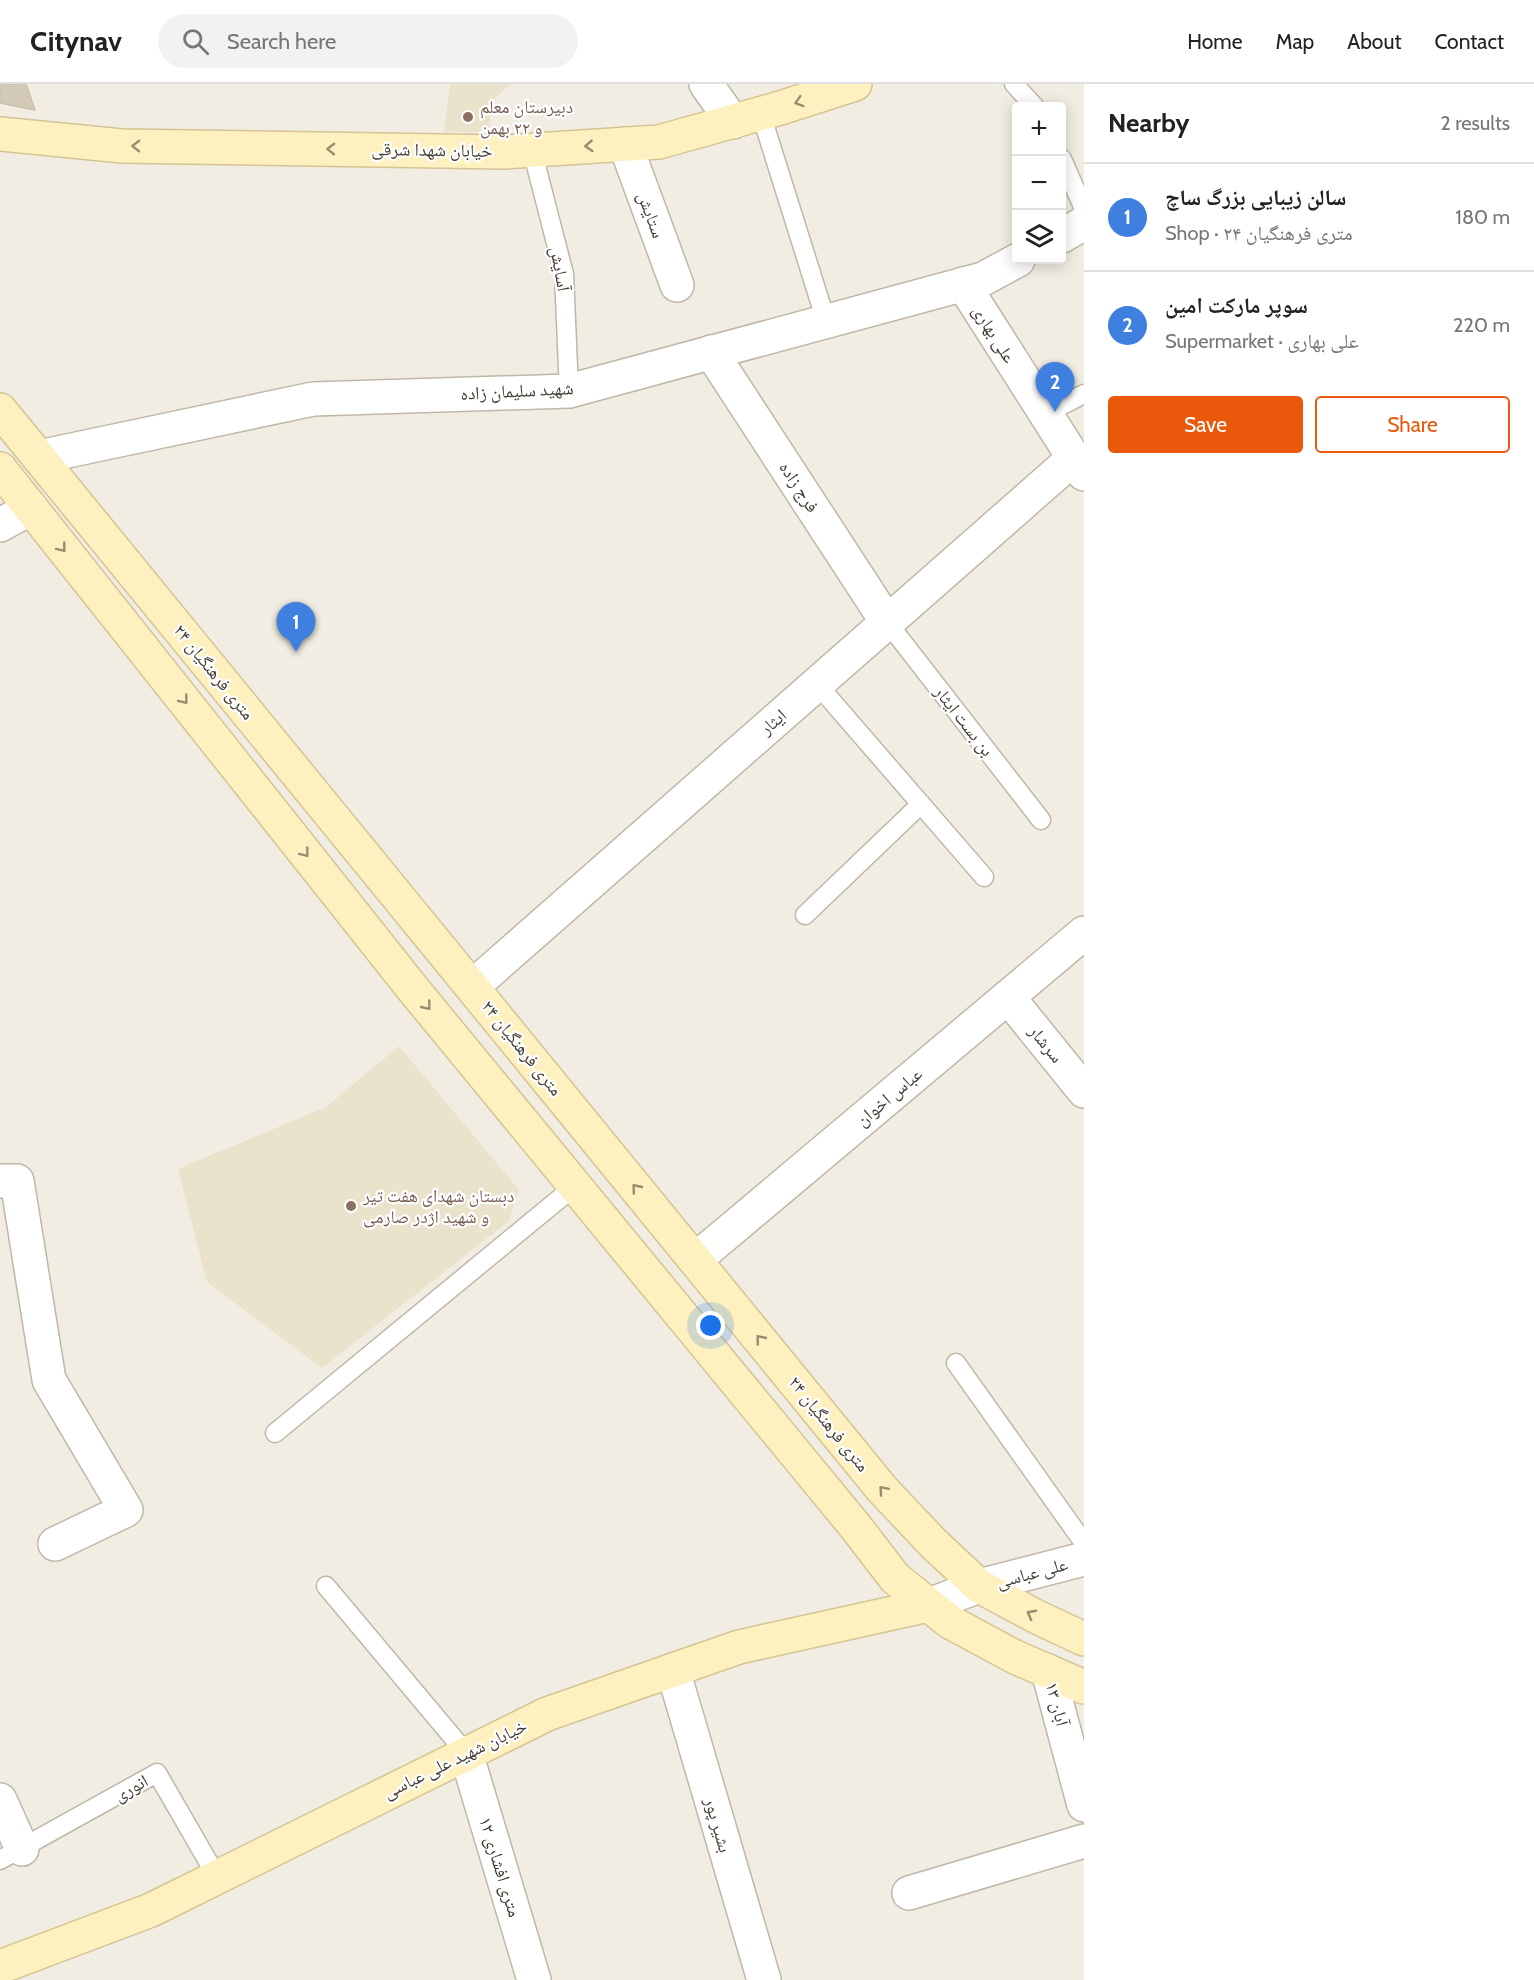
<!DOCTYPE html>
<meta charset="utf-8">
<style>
:root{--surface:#fff;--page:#f2f2f2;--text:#222;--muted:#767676;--line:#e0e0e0;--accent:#ea580c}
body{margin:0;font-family:Cabin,"Noto Naskh Arabic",sans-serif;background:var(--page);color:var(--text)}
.controls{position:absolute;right:18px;top:18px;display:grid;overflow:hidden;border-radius:6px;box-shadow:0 3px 15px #0003}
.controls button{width:54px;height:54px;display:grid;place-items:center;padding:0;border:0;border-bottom:2px solid var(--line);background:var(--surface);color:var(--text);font:30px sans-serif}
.you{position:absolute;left:711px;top:1242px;width:21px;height:21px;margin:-15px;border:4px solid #fff;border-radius:50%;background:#1a73e8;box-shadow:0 0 0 9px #1a73e833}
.badge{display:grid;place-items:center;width:39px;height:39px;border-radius:50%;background:var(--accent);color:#fff;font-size:20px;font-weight:700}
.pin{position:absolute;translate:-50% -50px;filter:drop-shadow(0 2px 3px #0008)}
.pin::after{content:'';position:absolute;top:32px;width:21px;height:18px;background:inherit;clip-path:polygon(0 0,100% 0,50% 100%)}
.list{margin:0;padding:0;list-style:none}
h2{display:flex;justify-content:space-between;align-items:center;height:78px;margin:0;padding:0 24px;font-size:26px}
h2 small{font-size:20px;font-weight:400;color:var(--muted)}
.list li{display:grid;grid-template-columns:39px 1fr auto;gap:18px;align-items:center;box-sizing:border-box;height:108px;padding:0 24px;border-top:2px solid var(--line)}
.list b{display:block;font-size:22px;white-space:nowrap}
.list p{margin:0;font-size:20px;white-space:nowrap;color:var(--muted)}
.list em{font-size:20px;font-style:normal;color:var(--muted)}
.actions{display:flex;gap:12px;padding:18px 24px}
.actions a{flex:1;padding:14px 0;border:2px solid var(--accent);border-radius:6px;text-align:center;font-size:21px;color:var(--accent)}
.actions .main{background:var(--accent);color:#fff}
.icon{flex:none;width:33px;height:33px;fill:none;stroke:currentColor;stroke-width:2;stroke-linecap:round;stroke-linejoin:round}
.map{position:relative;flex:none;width:1084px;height:1896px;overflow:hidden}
header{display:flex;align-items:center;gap:36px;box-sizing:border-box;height:84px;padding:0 30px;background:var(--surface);border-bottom:2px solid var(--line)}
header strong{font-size:28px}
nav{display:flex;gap:33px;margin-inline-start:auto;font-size:21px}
.search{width:420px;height:54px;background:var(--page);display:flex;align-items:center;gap:15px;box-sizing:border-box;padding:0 21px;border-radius:33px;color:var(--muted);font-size:22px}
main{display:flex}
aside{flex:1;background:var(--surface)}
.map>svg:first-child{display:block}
.education{fill:#ebe2cc}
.building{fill:#d3c9b8;stroke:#cdc1ab;stroke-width:1.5}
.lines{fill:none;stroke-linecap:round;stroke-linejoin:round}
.service-casing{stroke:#bfb8a8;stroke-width:21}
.minor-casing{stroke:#bfb8a8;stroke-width:36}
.secondary-casing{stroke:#d5c494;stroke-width:36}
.service{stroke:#fff;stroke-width:18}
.minor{stroke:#fff;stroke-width:33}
.secondary{stroke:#fef0bf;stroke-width:33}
.oneway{stroke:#978e72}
.education-dot{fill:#8d6e63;stroke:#fff;stroke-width:2}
.labels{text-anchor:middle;stroke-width:4.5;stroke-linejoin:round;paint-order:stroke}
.education-label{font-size:18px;fill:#785e54;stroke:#fff;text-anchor:start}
.street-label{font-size:18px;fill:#433d33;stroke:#fff}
</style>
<header>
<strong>Citynav</strong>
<div class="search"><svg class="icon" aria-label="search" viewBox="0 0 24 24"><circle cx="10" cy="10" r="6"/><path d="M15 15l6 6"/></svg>Search here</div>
<nav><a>Home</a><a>Map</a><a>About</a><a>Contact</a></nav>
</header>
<main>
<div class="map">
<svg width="1084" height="1896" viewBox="0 0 1084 1896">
<rect width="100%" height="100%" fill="#f1ede2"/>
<g class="education">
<path d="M450,0H511L492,17L489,48H444Z"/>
<path d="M399,962L519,1106L509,1137L322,1284L207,1198L178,1085L326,1023Z"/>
</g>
<path class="building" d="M0,0H26L35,26L0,19Z"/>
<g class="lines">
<defs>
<g id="service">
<path d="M1014,0L1034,22"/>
<path d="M761,30L826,237"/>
<path d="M532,66L564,190L569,307"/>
<path d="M1062,75L1084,125"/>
<path d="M1045,330L1084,310"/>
<path d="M887,538L1041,736"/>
<path d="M817,600L984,793"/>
<path d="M805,831L921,720"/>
<path d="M956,1279L1084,1459"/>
<path d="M275,1349L575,1102"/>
<path d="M326,1502L466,1669"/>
<path d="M0,1776L157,1689L217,1793"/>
</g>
<g id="minor">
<path d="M706,0L733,38"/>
<path d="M625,60L677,201"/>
<path d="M1062,152L1084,139"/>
<path d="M963,200L1084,390"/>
<path d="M711,268L887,538"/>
<path d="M39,373L313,315L569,307L983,195L1018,176"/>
<path d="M0,441L31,424"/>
<path d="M472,903L1074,374"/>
<path d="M1008,913L1084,1007"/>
<path d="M0,1097H17L49,1296L126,1426L55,1460"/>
<path d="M695,1176L1084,849"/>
<path d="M929,1521L979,1502L1084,1475"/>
<path d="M673,1586L764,1896"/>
<path d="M1048,1587L1084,1721"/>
<path d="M466,1669L534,1896"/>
<path d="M0,1716L22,1765"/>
<path d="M909,1809L1084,1757"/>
</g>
<g id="secondary">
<path d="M0,50L122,62L504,68L659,58L777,25L855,0"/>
<path d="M0,326L882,1405L933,1459L979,1502L1037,1533L1084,1555"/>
<path d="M0,385L413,905L855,1442L895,1494L950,1538L1015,1573L1084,1603"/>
<path d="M0,1883L151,1826L547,1630L739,1563L929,1521"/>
</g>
</defs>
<use href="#service" class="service-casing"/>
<use href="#minor" class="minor-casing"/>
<use href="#secondary" class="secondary-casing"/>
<use href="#service" class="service"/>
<use href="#minor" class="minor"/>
<use href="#secondary" class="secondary"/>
</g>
<defs><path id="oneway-chevron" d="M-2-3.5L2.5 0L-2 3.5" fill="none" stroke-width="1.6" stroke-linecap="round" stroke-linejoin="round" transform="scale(1.5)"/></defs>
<g class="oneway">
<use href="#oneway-chevron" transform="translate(799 18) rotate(162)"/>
<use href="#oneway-chevron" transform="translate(136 62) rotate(-179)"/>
<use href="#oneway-chevron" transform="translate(589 62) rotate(176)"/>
<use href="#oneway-chevron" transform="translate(331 65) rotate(-179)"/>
<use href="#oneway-chevron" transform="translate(62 464) rotate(52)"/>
<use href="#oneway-chevron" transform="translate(184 616) rotate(52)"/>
<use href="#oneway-chevron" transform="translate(305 769) rotate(52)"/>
<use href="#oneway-chevron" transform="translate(427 922) rotate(51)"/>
<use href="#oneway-chevron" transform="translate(636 1104) rotate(-129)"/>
<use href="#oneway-chevron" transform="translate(760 1255) rotate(-129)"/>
<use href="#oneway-chevron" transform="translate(883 1406) rotate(-131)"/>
<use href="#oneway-chevron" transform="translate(1031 1530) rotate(-152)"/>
</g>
<g class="education-dot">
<circle cx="468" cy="33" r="6"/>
<circle cx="351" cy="1122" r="6"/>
</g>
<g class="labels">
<g class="education-label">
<text x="480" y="29">دبیرستان معلم<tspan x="480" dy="21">و ۲۲ بهمن</tspan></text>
<text x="363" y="1118">دبستان شهدای هفت تیر<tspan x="363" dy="21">و شهید اژدر صارمی</tspan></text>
</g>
<g class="street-label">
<text transform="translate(432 66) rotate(1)" y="6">خیابان شهدا شرقی</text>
<text transform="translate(651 131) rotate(70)" y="6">ستایش</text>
<text transform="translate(560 185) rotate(80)" y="6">آسایش</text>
<text transform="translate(994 250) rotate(58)" y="6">علی بهاری</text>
<text transform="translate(517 307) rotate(-3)" y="6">شهید سلیمان زاده</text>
<text transform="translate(799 403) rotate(57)" y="6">فرج زاده</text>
<text transform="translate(214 588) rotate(51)" y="6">۲۴ متری فرهنگیان</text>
<text transform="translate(964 637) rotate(52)" y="6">بن بست ایثار</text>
<text transform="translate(773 638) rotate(-41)" y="6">ایثار</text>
<text transform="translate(1046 960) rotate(51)" y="6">سرشار</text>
<text transform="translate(522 964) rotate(51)" y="6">۲۴ متری فرهنگیان</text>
<text transform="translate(889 1013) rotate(-40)" y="6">عباس اخوان</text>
<text transform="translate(829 1340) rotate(51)" y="6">۲۴ متری فرهنگیان</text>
<text transform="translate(1032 1489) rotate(-15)" y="6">علی عباسی</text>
<text transform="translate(1057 1620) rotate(75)" y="6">۱۳ آبان</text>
<text transform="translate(455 1675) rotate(-26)" y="6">خیابان شهید علی عباسی</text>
<text transform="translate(131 1704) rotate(-29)" y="6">انوری</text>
<text transform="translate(718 1741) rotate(74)" y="6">بشیر پور</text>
<text transform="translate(500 1783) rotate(73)" y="6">۱۲ متری افشاری</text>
</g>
</g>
</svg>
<div class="controls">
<button>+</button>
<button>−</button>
<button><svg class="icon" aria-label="layers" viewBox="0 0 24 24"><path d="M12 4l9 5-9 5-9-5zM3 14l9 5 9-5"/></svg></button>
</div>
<div class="you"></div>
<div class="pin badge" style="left:296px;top:568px;background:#3f7fe0">1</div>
<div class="pin badge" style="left:1055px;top:328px;background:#3f7fe0">2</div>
</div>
<aside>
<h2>Nearby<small>2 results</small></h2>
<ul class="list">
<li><span class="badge" style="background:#3f7fe0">1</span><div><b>سالن زیبایی بزرگ ساچ</b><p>Shop · ۲۴ متری فرهنگیان</p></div><em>180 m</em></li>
<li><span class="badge" style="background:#3f7fe0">2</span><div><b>سوپر مارکت امین</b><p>Supermarket · علی بهاری</p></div><em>220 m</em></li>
</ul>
<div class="actions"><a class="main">Save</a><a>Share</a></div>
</aside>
</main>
